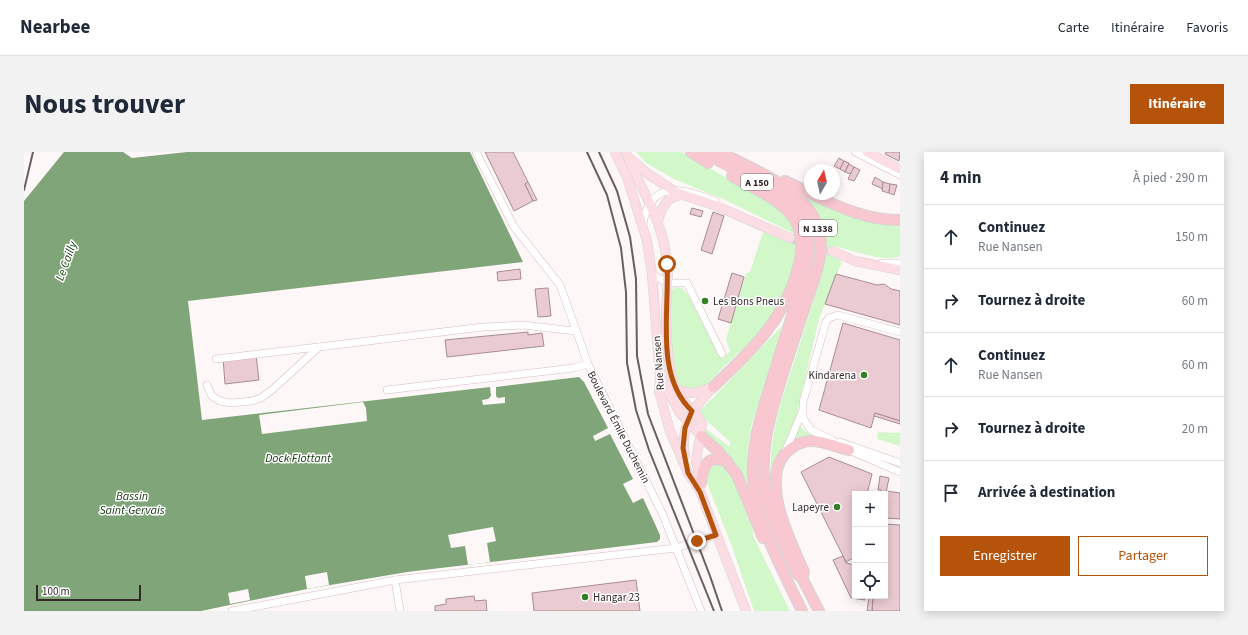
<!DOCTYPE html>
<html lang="fr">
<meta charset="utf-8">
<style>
:root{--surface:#fff;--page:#f2f2f3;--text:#1f2937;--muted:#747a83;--line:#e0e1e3;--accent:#b45309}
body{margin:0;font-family:"Source Sans 3",sans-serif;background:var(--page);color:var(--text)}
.controls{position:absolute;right:12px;bottom:12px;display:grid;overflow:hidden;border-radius:0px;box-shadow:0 2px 10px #0003}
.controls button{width:36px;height:36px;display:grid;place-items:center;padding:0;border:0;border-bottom:1px solid var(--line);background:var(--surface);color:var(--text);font:20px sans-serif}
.compass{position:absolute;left:780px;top:12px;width:36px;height:36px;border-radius:50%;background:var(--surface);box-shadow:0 2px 10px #0003;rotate:9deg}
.scale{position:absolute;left:12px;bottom:10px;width:105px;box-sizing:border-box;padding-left:4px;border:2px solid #33282a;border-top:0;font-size:11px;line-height:14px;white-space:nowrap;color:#33282a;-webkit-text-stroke:3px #fff;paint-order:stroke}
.stop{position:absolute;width:12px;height:12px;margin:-9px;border:3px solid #b45309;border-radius:50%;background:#fff}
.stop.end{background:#b45309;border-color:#fff;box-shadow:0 1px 4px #0008}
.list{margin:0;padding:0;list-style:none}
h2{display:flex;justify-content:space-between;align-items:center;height:52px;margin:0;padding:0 16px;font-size:17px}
h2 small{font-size:13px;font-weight:400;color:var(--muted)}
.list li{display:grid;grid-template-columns:26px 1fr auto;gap:12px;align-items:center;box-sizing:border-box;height:64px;padding:0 16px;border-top:1px solid var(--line)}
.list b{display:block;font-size:15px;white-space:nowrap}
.list p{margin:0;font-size:13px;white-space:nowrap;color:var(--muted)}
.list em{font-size:13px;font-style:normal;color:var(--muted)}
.actions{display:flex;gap:8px;padding:12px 16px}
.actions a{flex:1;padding:9px 0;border:1px solid var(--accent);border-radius:0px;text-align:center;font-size:14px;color:var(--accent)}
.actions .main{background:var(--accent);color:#fff}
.icon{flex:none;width:22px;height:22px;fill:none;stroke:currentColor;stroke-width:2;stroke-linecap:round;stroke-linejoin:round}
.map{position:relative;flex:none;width:876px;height:459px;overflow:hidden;border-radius:0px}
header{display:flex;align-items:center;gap:24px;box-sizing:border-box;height:56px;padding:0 20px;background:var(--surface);border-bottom:1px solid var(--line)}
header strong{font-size:19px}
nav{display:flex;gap:22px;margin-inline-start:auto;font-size:14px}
.intro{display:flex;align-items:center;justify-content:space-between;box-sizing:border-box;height:96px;padding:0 24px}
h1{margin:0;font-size:28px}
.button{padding:10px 18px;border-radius:0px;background:var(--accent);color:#fff;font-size:14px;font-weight:700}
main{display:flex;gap:24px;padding:0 24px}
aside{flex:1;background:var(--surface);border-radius:0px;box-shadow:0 2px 10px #0003}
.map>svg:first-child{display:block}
.green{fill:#d2f8ca}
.water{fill:#7fa578}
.pier{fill:#fdf7f8}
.building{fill:#eacbd1;stroke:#a88c91}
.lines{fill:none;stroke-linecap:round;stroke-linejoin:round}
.major-tunnel{stroke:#d5cecf;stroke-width:9;stroke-dasharray:9 4.5;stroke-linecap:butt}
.minor-casing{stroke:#d9bbc1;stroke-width:8}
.major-casing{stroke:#d6d4d4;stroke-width:10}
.highway-casing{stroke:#d6d4d4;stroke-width:12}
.minor{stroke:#fff;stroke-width:7}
.major{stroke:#fbdde3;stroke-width:9}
.highway{stroke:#f8c7d0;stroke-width:10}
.rail{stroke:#695f61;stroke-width:2}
.route{stroke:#b45309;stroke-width:5}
.poi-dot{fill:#357f26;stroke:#fff;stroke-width:1.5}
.labels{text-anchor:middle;stroke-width:3;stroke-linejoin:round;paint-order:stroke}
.shield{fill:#fff;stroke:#70686a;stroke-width:1}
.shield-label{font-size:10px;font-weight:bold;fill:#33282a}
.poi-label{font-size:11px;fill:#33282a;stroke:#fff;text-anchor:start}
.street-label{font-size:11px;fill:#33282a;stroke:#fff}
.water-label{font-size:12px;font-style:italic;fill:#113808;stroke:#fff}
</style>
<header>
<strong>Nearbee</strong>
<nav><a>Carte</a><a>Itinéraire</a><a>Favoris</a></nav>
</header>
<div class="intro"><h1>Nous trouver</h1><a class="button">Itinéraire</a></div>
<main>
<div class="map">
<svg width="876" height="459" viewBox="0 0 876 459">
<rect width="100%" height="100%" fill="#fdf7f8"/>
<g class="green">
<path d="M612,0H658L753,55L767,69L771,82L701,48L650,27L622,11Z"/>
<path d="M782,45C811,58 843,74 876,73V104C862,112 825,97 809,94L807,102L818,110L795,167L772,266C777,275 779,280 789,283V285L764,294L749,349C740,297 756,252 772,204C782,172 792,140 802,108C804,81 798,66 782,45Z"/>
<path d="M739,80L773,92C772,112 766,133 757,150C741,181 713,200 690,225C686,228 684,234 680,236C670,240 656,237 651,227C643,212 646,160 646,142L651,135L658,136L664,143L698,207L706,199L702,187L722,121L726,120Z"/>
<path d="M758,174L727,275L723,303L724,339L710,311L681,282L682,277L706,295V290L683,269L676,259Z"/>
<path d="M854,280L876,281V294L853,287Z"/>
<path d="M695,312L706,318L729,379V384L766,459H730L707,392L681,326C684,318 685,313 695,312Z"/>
</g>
<path class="water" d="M40,0H99L108,6L163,0H446L499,110L164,149L178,268L466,235L467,244L464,247L458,248L459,253L481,251V245L474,246L472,244V235L555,225L560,230L584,276L569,284L571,289L586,282L609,327L599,332L609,351L619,346L636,383V387L633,390L383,420L283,437L177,459H0V49Z"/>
<g class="pier">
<path d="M339,250L342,256L343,269L238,282L235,263Z"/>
<path d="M469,375L472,389L463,391L466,410L444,413L441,394L427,396L424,383Z"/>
<path d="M303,420L305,433L283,437L281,424Z"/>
<path d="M224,437L226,448L206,452L204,441Z"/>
</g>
<g class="building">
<path d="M461,0H489L504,30L501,32L509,49L490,59Z"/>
<path d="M862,0H876L875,9L861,2Z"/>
<path d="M815,6L820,9L816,17L810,14Z"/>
<path d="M820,9L825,11L821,20L816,17Z"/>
<path d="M825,12L830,15L827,22L821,20Z"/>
<path d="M830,15L836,18L830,29L824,27Z"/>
<path d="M851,25L859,30V37L848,32Z"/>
<path d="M504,30L513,48L509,49L501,32Z"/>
<path d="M859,30L866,32L865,41L858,39Z"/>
<path d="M866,32L873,33L870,43L865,41Z"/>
<path d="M668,56L679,59L677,65L666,62Z"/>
<path d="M689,60L700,64L688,102L677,98Z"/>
<path d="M496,117L497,127L474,129L473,120Z"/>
<path d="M708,121L720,125L707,171L694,167Z"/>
<path d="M812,122L853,133L860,132L867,137L876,139V173L801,152Z"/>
<path d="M524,136L527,164L514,165L511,137Z"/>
<path d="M819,171L876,188V269L851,261L847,276L795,258Z"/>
<path d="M504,180V183L518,181L520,194L423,205L421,188Z"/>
<path d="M232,203L235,228L201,232L199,206Z"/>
<path d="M851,261L876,269V272L850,264Z"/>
<path d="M805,305L848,322L843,342H831V405L822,410L777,320Z"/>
<path d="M856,324L865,326L861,345V342H856L857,338H854Z"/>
<path d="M862,339L876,341V367L861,366Z"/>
<path d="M861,372L876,373V459H848L849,444H861Z"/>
<path d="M819,404L822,411L831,413V444H842L841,448L827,446L809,408Z"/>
<path d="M612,428L616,459H510L508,441Z"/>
<path d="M450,444L451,449L462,448L463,459H411V454L422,452V447Z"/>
<path d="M845,444L849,445L848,459H843Z"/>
</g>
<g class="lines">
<path class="major-tunnel" d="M766,86L808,99"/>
<defs>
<g id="minor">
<path d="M452,0L490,75L536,133L564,212L639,363L677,459"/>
<path d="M831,0L876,23"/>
<path d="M619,72C626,27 660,36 691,49"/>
<path d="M858,111H876"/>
<path d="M628,122L643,131H663L698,202"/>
<path d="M876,180L814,163L805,166L802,170L779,250V266L787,278L808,288L825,298L876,320"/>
<path d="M192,207L294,195"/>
<path d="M183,233L188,244L196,249L207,251L228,249L237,246L248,238L295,195L459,175L499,173L551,179"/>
<path d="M363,238L549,216L564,212"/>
<path d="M816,290L876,311"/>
<path d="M761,300L778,260"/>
<path d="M371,428L376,459"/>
<path d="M208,459L371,428L652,396L692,383"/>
</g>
<g id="major">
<path d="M591,0L604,28L623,89L628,122L636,225L635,239L646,279L664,321L676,339L722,459"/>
<path d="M602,0C617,39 639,67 643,111C645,126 643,142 642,157C642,181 643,207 649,230C654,251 674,258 678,272L672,310L677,332"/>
<path d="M843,0L876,17"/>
<path d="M608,8L624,22L653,41L690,53L766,86"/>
<path d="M634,70C637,57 642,44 658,43"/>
<path d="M808,99L831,109L876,118"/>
<path d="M637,226L656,261L677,284"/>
<path d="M651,236C663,244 673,241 686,236"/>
<path d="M661,304C655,275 670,255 689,235"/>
</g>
<g id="highway">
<path d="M667,0L684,11"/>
<path d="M678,0C708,17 779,45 785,81C787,94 784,108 781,121C770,159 757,196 746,234C735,269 724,304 731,341C738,382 760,421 778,459"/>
<path d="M696,0C726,16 772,33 789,64C795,74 797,87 797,99C795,118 787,136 781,154C769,192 755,229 746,267C741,286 739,304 740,324C741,360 759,392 774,423L778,426L795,459"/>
<path d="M761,29L786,41"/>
<path d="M788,42C814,55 846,69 876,68"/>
<path d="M689,235C727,199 761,168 774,115C779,98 779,80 769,65C755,46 728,36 708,24"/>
<path d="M677,284L694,299L713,323L739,386"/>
<path d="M677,331C679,312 684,302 704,310"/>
<path d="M779,424L780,420C767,390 733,325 765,298C771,293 779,289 787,289C799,289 813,295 825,298"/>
</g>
</defs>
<use href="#minor" class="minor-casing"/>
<use href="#major" class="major-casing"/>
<use href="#highway" class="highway-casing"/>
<use href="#minor" class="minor"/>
<use href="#major" class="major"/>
<use href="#highway" class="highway"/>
<g class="rail">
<path d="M563,0L583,43L597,96L602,140L603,211L612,258L625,298L690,459"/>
<path d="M575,0L593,39L606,85L612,127L613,204L624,262L686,424L698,459"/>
<path d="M0,38L9,0"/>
</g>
</g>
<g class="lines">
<path class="route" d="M643,112C646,158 630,223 668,259L661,276L659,296L664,321L676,340L692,383L673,389"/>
</g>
<g class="poi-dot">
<circle cx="681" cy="149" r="4"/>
<circle cx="840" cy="223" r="4"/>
<circle cx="813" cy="355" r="4"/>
<circle cx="561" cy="445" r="4"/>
</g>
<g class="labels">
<g class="shield">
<rect x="717" y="22" width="32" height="16" rx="3"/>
<rect x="775" y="68" width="38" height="16" rx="3"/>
</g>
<g class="shield-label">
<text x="733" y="34">A 150</text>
<text x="794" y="80">N 1338</text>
</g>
<g class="poi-label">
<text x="689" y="153">Les Bons Pneus</text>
<text x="832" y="227" text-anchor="end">Kindarena</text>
<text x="805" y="359" text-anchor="end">Lapeyre</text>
<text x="569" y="449">Hangar 23</text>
</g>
<g class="street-label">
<text transform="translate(634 211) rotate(-94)" y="4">Rue Nansen</text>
<text transform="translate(595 275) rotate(63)" y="4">Boulevard Émile Duchemin</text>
</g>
<g class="water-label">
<text transform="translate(42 109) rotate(-70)" y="4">Le Cailly</text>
<text x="274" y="310">Dock Flottant</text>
<text x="108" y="348">Bassin<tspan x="108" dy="14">Saint-Gervais</tspan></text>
</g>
</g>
</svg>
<div class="controls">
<button>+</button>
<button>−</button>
<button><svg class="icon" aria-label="locate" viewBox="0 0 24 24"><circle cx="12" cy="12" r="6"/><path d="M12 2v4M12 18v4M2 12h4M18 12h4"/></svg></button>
</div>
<svg class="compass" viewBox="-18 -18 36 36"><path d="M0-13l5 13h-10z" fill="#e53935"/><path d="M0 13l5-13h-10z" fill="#747a83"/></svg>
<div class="scale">100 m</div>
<div class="stop" style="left:643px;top:112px"></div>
<div class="stop end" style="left:673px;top:389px"></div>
</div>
<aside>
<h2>4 min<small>À pied · 290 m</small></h2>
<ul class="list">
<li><svg class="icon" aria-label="ahead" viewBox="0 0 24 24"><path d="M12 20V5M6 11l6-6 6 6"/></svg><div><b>Continuez</b><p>Rue Nansen</p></div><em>150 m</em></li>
<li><svg class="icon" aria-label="right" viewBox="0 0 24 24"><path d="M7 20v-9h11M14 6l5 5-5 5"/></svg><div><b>Tournez à droite</b></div><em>60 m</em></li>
<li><svg class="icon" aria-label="ahead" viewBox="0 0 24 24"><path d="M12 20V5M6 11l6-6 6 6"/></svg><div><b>Continuez</b><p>Rue Nansen</p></div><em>60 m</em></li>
<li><svg class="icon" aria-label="right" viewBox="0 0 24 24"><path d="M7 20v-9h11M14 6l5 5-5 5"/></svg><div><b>Tournez à droite</b></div><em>20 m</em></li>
<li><svg class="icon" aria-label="arrive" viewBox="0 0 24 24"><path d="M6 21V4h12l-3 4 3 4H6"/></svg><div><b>Arrivée à destination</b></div></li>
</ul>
<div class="actions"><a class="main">Enregistrer</a><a>Partager</a></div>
</aside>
</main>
